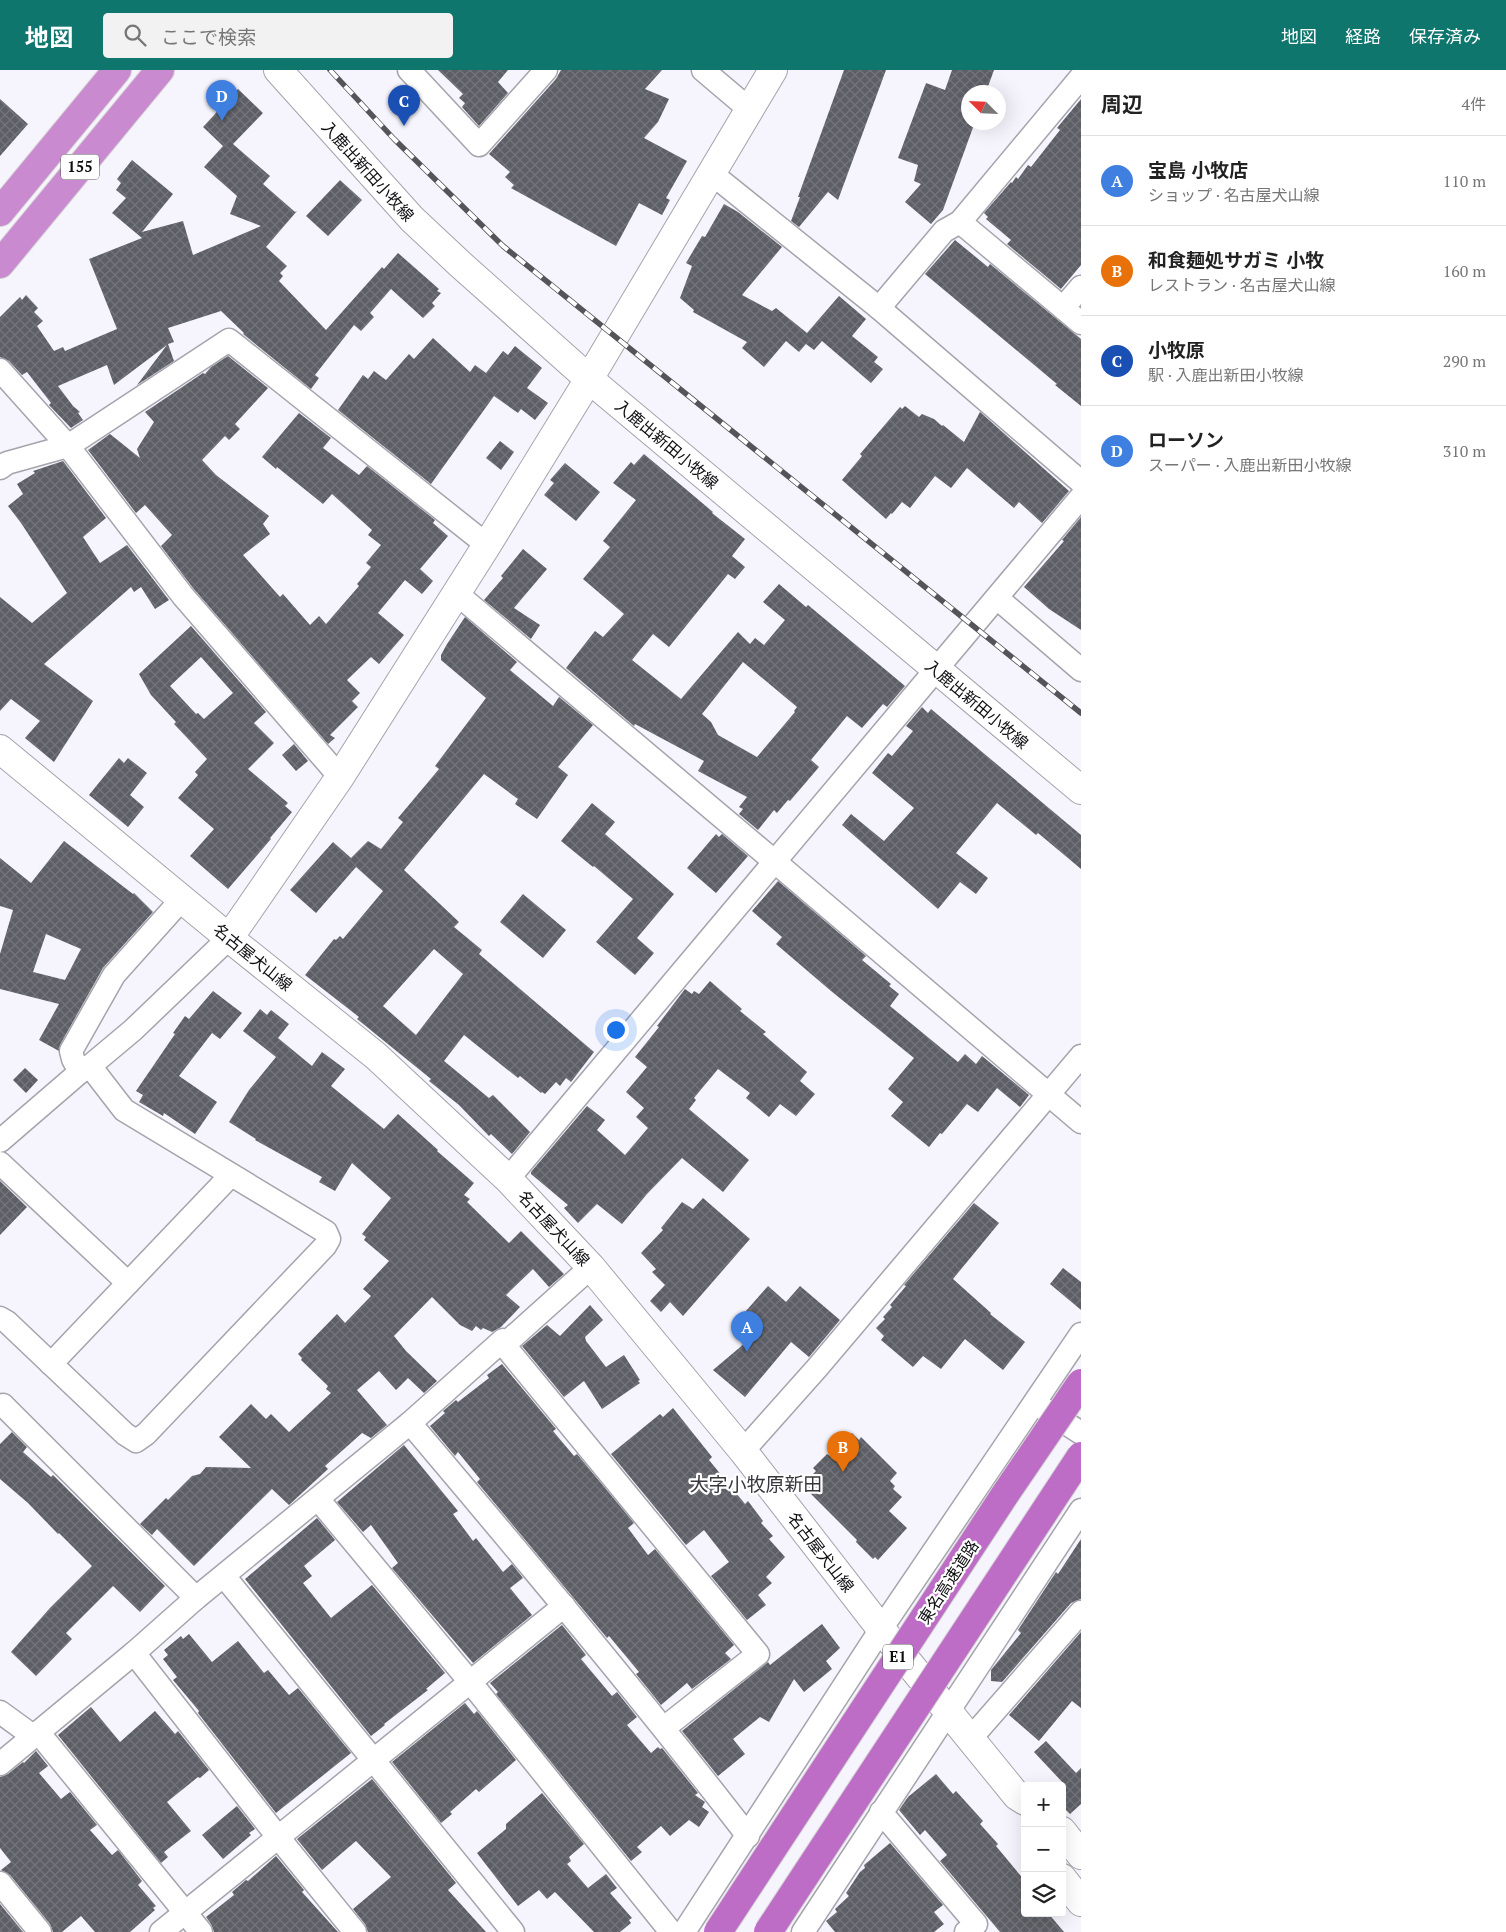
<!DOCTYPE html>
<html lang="ja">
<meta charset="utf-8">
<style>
:root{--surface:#fff;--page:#f2f2f2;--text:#222;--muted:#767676;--line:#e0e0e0;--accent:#0f766e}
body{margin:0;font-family:"PT Serif","Noto Sans JP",serif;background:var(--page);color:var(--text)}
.controls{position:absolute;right:15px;bottom:15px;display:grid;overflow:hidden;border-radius:5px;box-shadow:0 5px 20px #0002}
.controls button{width:45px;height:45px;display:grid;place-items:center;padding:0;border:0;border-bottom:1px solid var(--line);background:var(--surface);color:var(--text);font:25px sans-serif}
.compass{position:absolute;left:961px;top:15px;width:45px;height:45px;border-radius:50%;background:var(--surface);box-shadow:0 5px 20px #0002;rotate:294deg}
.you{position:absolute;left:615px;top:959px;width:18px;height:18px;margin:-12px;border:4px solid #fff;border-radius:50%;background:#1a73e8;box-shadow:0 0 0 8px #1a73e833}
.badge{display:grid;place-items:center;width:32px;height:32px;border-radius:50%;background:var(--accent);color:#fff;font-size:16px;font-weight:700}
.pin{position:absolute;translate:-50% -41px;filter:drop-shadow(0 1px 2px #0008)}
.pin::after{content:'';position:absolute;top:26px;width:18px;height:15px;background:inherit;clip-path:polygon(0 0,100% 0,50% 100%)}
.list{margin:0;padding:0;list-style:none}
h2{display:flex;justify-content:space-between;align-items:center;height:65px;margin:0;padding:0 20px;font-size:21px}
h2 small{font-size:16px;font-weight:400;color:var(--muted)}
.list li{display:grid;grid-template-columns:32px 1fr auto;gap:15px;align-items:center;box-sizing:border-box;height:90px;padding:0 20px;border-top:1px solid var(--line)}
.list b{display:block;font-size:19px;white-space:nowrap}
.list p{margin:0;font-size:16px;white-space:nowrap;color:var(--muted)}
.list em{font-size:16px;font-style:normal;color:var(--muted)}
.icon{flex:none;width:28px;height:28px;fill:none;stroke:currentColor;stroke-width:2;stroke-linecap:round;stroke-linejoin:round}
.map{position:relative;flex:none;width:1081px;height:1862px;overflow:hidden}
header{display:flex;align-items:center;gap:30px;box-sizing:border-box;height:70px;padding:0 25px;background:var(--accent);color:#fff}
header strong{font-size:24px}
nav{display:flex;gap:28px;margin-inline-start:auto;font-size:18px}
.search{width:350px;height:45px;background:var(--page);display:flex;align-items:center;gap:12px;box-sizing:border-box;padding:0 18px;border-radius:5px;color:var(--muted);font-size:19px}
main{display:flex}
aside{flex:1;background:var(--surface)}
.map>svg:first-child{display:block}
.building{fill:url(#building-cross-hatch);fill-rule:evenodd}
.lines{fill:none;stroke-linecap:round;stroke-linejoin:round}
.minor-casing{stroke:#a5a3ac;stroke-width:25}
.tertiary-casing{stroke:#a5a3ac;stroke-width:30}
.secondary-casing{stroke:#a5a3ac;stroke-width:30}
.trunk-casing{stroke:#d4d3d4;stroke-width:30}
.minor{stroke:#fff;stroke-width:22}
.tertiary{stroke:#fff;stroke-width:28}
.secondary{stroke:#fff;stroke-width:28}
.trunk{stroke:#ca8ad0;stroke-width:28}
.rail-casing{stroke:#555459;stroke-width:5.5}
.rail{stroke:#fff;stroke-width:4;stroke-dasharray:11;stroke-linecap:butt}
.motorway-bridge-casing{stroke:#d4d3d4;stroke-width:30;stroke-linecap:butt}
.motorway-bridge{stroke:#bd6dc5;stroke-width:28}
.labels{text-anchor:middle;stroke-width:4.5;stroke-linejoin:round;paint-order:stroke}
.shield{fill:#fff;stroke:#565658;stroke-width:1}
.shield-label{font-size:15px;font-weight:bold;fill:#0e0d10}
.street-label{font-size:16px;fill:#0e0d10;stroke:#fff}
.quarter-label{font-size:19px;fill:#39373e;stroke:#fff}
</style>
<header>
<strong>地図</strong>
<div class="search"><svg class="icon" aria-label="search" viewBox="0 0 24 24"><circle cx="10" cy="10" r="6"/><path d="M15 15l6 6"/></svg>ここで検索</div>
<nav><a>地図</a><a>経路</a><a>保存済み</a></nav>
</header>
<main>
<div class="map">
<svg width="1081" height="1862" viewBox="0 0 1081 1862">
<defs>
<pattern id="building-cross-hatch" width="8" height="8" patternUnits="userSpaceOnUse" patternTransform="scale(1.25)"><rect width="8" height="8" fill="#5d5f66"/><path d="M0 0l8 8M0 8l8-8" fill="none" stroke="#74757a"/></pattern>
</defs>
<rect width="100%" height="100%" fill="#f6f4fd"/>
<g class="building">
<path d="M438,0H508L498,12L508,23L479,56L462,37L465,33L459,28L463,24Z"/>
<path d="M561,0H662L645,19L669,29L658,52L644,68L687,91L666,128L670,130L662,145L639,133L616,176L511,118L514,115L505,107L510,102L489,84L556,9Z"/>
<path d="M844,0H886L838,130L828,122L799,157L791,151L800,127H798Z"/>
<path d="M952,0H994L986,22H968V52H975L943,140L931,154L905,132L921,114L914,111L918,95L898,88L926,13L945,20Z"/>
<path d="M238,19L263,43L233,74L270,106L263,114L295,142L297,141L266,177L287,196L280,203L283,206L279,211L326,260L382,197L384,199L398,183L439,219L437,221L441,223L432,233L435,236L423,248L391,219L370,243L374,247L361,261L354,255L315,305L319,308L311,319L243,264L244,263L221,241L168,258L174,272L168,274L174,291L137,315L167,275L114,315L107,295L58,316L73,336L80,342L78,343L83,350L71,358L49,335L51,333L27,302L22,305L9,291L0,287V247L20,227L22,230L26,225L38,238L34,242L43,251L37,256L54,281L63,277L65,281L117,259L89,189L142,168L112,143L126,128L116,120L121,113L117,109L132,90L173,124L142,162L183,151L193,185L261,156L230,144L237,126L204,97L223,76L203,57Z"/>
<path d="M0,29L28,54L0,86Z"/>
<path d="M1081,29V195L1061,219L1007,174L1011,170L986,149L988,147L984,143L1011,112L1012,113L1016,107L1018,109L1028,95L1031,97L1060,60L1057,58Z"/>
<path d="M340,110L362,130L328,166L306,146Z"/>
<path d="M724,134L738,142L782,177L742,225L772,241L776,238L807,263L839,226L866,249L852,266L878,287L874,292L883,299L871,313L822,271L814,280L806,274L799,282L786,271L764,297L742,278L747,272L693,242L694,240L680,228L692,196L686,193L702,166L705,167Z"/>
<path d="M955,170L988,197L990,194L1081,269V336L1055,315L1057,314L925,204Z"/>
<path d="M433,268L470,302L475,295L486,303L503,281L508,285L515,276L542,298L527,318L548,333L535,350L521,339L518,343L494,326L431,414L338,340L363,305L368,309L374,301L386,310L409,284L414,289Z"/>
<path d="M228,286L268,318L235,354L240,359L229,370L225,366L202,390L216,405L269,446L263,454L270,464L243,485L280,527L283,524L310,555L319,546L326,554L359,516L357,514L371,497L366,493L381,475L368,465L372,460L332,424L323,434L277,397L276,399L262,387L299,343L331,368L323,378L359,405L367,396L435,450L433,453L448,466L420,499L433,511L422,524L405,510L378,543L404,565L379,594L371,587L347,610L360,623L352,631L358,637L330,665L335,668L328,674L193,518L161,476L172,465L145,435L136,443L88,380L110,364L140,388L137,379L154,352L145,342L203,303L205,304L211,297Z"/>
<path d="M905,336L919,347L922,344L934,349L942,356L943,355L964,372L980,342L1069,421L1042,453L1019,432L1014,438L967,398L951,418L935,406L910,438L902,432L892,444L891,443L886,449L842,410L862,386L860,384L900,337L902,339Z"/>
<path d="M500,371L514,382L501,400L486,388Z"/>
<path d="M644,384L713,442L712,443L745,469L732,486L745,497L735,509L728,504L669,577L653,564L632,590L681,629L738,562L750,574L755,568L764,575L785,550L763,532L779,514L806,537L808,535L905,616L887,637L883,634L862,658L847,646L811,690L819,697L790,731L788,730L777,743L774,740L758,760L739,744L743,739L739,737L747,727L698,701L704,691L635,654L634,656L566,598L595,561L603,567L624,544L583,509L610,477L603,471L636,430L613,413L631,392L634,395ZM743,592L797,637L794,641L795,642L757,687L718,665L711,652L702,644Z"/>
<path d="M63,391L106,448L83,467L100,493L127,475L169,530L155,539L141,517L134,522L131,517L44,594L93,631L54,692L25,668L40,651L11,629L0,641V527L32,553L67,523L21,453L8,436L23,424L17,414L35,403L33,401Z"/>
<path d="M565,393L600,422L576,451L544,425L554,413L550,410Z"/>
<path d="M1081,447V560L1049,539L1024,517L1064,471L1062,470Z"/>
<path d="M523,479L547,499L514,538L540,555L531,569L484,530L503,508L501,506Z"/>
<path d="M465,547L517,592L510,600L553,636L559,627L593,655L558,697L568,705L537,749L515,734L518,729L484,704L404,800L459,852L454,857L482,880L479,884L594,982L571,1012L566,1008L560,1016L556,1012L545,1024L542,1022L541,1023L520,1006L518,1008L464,965L444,991L489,1028L493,1025L530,1062L512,1084L491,1064L489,1066L459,1035L429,1011L431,1009L357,949L359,947L305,905L334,869L336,870L340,866L343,869L383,821L356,797L316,843L290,820L333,772L351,788L368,771L381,779L403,752L398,748L439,699L435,696L486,628L441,590V585L447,574ZM434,879L463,904L416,965L383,936Z"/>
<path d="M191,556L266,642L254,653L274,673L248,699L288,733L285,736L292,742L270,768L271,769L228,819L190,786L214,759L178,728L198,705L195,702L207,689L174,654L176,652L151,625L139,604ZM201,587L233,623L204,649L198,643L196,644L170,616Z"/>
<path d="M922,637L928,643L931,639L1081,765V799L1038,763L1036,765L997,733L956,783L988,808L976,824L960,812L938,839L842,755L851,744L884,771L914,738L872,703L888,683L892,686L913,661L906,656Z"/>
<path d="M294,674L308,691L296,701L282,685Z"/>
<path d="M119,688L124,693L128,688L147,703L130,725L144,737L128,757L89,725Z"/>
<path d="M592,733L615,752L605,764L674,824L637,868L654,883L635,905L596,872L633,829L594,796L593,797L561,771Z"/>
<path d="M716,764L719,767L722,764L748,786L716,823L687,798Z"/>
<path d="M64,771L133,824L134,823L153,842L103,898L60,975L59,981L39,970L59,934L0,919V884L13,840L0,836V788L31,813ZM46,864L81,879L65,910L33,902Z"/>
<path d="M778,811L866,886L862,890L891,914L889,916L899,924L890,936L958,992L965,984L976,994L982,986L1029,1025L1020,1037L997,1018L978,1042L967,1034L942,1064L940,1063L929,1077L891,1046L903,1032L888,1019L914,988L831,921L776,874L782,867L752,841Z"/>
<path d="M523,824L566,860L543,888L500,852Z"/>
<path d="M710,911L742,939L740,941L766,962L763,964L807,1002L800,1011L815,1024L796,1046L780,1034L769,1047L746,1028L750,1023L718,999L694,1028L696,1030L689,1039L749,1090L723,1122L682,1088L647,1124L622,1154L597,1134L578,1153L564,1138L568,1135L531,1104V1102L587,1036L605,1050L597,1060L625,1085L648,1058L636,1047L644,1038L626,1022L647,997L635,987L659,957L657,956L685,919L692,924L694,921L699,924Z"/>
<path d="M213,921L242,943L220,969L212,963L179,1006L217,1032L195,1064L164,1043L163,1046L139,1032L143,1025L136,1021L175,964L173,963L185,946L189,949Z"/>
<path d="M260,939L267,945L271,940L289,954L278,968L312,996L322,982L345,999L331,1016L384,1059L398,1044L438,1080L437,1081L474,1113L464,1125L470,1129L467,1132L509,1173L521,1161L564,1204L549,1217L533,1199L506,1225L520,1237L501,1257L492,1262L483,1258L481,1260L476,1256L472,1261L460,1255L432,1227L394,1266L406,1281L437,1311L424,1323L408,1308L396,1320L379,1301L357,1320L387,1355L371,1368L362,1363L325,1396L328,1399L289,1435L272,1419L194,1496L157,1459L152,1465L140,1454L166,1428L168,1430L192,1406L200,1404L206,1397L251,1398L219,1367L251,1334L266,1349L271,1344L289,1362L331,1323L326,1319L328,1316L301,1290L302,1288L298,1284L337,1244L345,1253L371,1226L363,1219L389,1191L364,1170L366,1167L362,1164L391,1128L352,1093L335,1121L319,1112L322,1107L255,1070L256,1069L229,1052L249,1020L276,987L243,961Z"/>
<path d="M25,998L38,1010L26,1023L13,1010Z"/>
<path d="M0,1111L27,1137L0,1165Z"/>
<path d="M703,1128L750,1169L683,1246L670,1232L661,1242L650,1231L665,1215L652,1202L656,1199L641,1183L663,1160L661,1158L682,1132L693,1139Z"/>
<path d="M974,1133L999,1153L953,1209L991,1243L990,1244L1025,1272L1003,1300L965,1269L941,1299L923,1286L913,1297L881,1270L884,1266L876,1258L885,1249L883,1247L892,1237L890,1235L906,1216L904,1215Z"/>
<path d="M1063,1198L1081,1212V1240L1050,1214Z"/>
<path d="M768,1216L786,1232L800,1216L840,1250L809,1287L791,1272L745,1327L713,1300L751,1268L738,1250Z"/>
<path d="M590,1235L603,1250L585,1267L586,1271L606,1297L624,1285L640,1310L638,1311L640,1313L602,1339L584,1311L564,1327L522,1276L547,1255L560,1266Z"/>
<path d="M502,1294L556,1359L553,1361L574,1386L577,1384L634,1453L628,1458L648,1485L655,1479L734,1575L725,1583L731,1589L692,1619L687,1613L661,1635L636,1604L639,1602L609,1566L607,1568L477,1412L480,1409L458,1382L455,1386L430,1356L445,1343L443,1341L456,1330L458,1332L489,1308L487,1305Z"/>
<path d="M673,1338L712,1387L709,1390L745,1434L748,1431L763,1451L761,1453L773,1466L769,1469L785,1487L766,1507L772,1513L758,1525L766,1535L747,1550L711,1506L729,1492L704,1460L686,1475L611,1384L660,1344L663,1347Z"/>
<path d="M12,1362L27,1377L23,1382L51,1407L53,1405L165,1516L140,1542L113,1516L66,1563L72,1569L36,1606L11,1582L50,1538L92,1496L59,1463L58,1464L28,1433L0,1409V1374Z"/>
<path d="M852,1363L859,1370L861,1367L897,1403L890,1411L895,1416L893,1419L902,1427L889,1441L907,1458L878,1490L875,1487L873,1489L856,1472L857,1470L806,1419L814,1410L810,1407L816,1401L813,1398L827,1384L830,1386Z"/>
<path d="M404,1375L458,1441L453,1444L473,1471L476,1468L503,1502L512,1494L523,1508L510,1518L532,1545L473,1593L392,1498L398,1493L371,1455L363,1462L337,1432Z"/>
<path d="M317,1448L335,1470L304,1496L312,1506L303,1513L331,1548L372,1515L445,1603L426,1619L428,1620L384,1654L385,1655L371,1666L245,1509Z"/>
<path d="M1081,1469V1529L1071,1533L1002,1612L991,1611V1600L1021,1563L1018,1560L1056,1502L1058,1504Z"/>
<path d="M822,1554L840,1578L826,1591L832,1599L804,1622L794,1609L769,1652L760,1647L733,1669L745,1684L718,1706L682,1661L768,1592L770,1595Z"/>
<path d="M562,1555L586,1585L581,1589L612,1626L617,1622L637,1647L627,1655L651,1683L658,1677L660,1679L662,1678L698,1723L695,1725L705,1732L702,1737L709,1742L699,1757L689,1750L670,1766L661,1756L637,1777L642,1782L631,1791L496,1624L498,1622L490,1613Z"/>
<path d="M1081,1562V1638L1072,1631L1039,1671L1009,1645Z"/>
<path d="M189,1564L212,1592L238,1571L264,1603L268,1600L289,1625L298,1618L351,1683L276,1743L198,1643L199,1641L173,1610L177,1607L163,1589L168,1585L164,1580L181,1566L183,1569Z"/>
<path d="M465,1633L474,1644L477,1641L516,1690L479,1722L476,1719L450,1742L452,1744L441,1753L392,1692Z"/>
<path d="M91,1637L120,1672L155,1641L175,1664L178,1661L209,1700L200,1708L198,1707L167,1732L191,1761L164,1782L168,1787L161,1793L58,1665Z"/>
<path d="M1046,1671L1076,1703L1081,1698V1734L1070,1744L1062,1736V1715L1064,1714L1034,1682Z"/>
<path d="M36,1681L48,1696L39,1703L61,1729L70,1722L97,1755L90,1760L112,1785L118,1780L142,1811L138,1815L156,1836L153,1838L155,1840L130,1862H95L81,1846L62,1862H53L50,1854L10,1805L1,1800L11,1792L0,1778V1707L8,1704L23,1692L24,1693Z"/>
<path d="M936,1704L953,1724L956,1721L983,1751L980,1754L998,1774L996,1776L1025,1811V1843H1048L1064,1862H1000L940,1791L947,1785L925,1760L920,1765L899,1740L908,1727Z"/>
<path d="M372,1709L456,1813L448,1820L486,1862H368L365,1854L353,1839L391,1807L356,1771L322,1800L297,1769Z"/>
<path d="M542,1723L584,1774L569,1787L571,1791L567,1794L588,1818L606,1804L617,1818L610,1823L632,1848L629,1850L631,1853L620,1862H594L555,1822L547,1829L539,1820L518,1836L477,1783L506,1759V1754Z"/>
<path d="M237,1736L255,1759L249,1763L251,1765L223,1789L202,1765Z"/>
<path d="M890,1773L943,1835L934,1842L944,1854L934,1862H835L826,1851L837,1842L835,1839L849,1826L846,1823L860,1802L865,1798L864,1795Z"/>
<path d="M276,1786L304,1820L302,1822L338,1862H214L211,1854L206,1847L234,1825L232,1822L246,1810L248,1811Z"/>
<path d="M0,1834L23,1862H0Z"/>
</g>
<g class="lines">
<defs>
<g id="minor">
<path d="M409,0L479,75L546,0"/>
<path d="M703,0L749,39"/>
<path d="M711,103L879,238L1081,412"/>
<path d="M960,152L1081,253"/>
<path d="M879,238L944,161L960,152L1081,7"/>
<path d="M1063,238L1081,217"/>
<path d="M0,300L68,376L183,526L340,707"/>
<path d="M0,398L7,393L68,376L229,270L487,475"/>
<path d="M456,523L774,791L1081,1052"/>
<path d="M997,528L1081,600"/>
<path d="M80,1002L90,996L133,960L229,868"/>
<path d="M0,1071L80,1002L73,989L71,981L114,905L182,829"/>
<path d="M0,1093L128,1213"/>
<path d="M508,1109L1081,427"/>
<path d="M0,1248L7,1252L125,1364L136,1371L146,1364L325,1176L329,1169L326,1162L124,1040L90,996"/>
<path d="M504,1275L758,1584L664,1658"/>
<path d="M51,1294L231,1105"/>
<path d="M3,1335L196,1528"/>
<path d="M1044,1339L1081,1363"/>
<path d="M410,1353C525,1489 639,1625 748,1766"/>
<path d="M743,1381L817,1298L1081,986"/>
<path d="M318,1429L471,1613L671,1862"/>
<path d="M224,1506L513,1862"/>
<path d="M134,1583L278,1767L355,1862"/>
<path d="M0,1642L33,1666"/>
<path d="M38,1662L201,1862"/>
<path d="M971,1668L1081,1542"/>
<path d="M0,1694L134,1583L196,1528L410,1353L503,1270L504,1275L591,1197"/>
<path d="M881,1742L976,1854L966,1862"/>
<path d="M0,1813L40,1862"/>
<path d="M161,1862L564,1536"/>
<path d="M684,1862L881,1559L1081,1264"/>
<path d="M803,1862L1081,1440"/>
</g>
<path id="tertiary" d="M229,868L340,707L487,475L589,309L773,0"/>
<g id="secondary">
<path d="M278,0L412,149L460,194L589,309L1081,720"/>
<path d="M0,679L229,868L376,986L508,1109L591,1197L743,1381L881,1559L1017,1726L1025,1731"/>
<path d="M1062,1761L1081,1785"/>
<path d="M1062,1808L1081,1832"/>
</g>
<g id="trunk">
<path d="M0,142L117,0"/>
<path d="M0,194L160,0"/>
</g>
</defs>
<use href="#minor" class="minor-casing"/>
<use href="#tertiary" class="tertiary-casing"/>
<use href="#secondary" class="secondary-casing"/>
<use href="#trunk" class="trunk-casing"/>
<use href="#minor" class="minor"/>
<use href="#tertiary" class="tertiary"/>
<use href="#secondary" class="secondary"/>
<use href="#trunk" class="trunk"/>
<defs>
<path id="rail" d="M330,0L394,69L503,176L1081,643"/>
</defs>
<use href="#rail" class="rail-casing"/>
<use href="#rail" class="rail"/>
<defs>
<g id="motorway-bridge">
<path d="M718,1862L1006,1423L1081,1313"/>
<path d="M768,1862L1081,1386"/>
</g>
</defs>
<use href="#motorway-bridge" class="motorway-bridge-casing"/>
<use href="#motorway-bridge" class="motorway-bridge"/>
</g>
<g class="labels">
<g class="shield">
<rect x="61" y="84.5" width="38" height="25" rx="4"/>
<rect x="883" y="1574.5" width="30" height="25" rx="4"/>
</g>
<g class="shield-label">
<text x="80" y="102">155</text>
<text x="898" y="1592">E1</text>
</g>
<g class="street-label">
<text transform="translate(368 101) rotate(48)" y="6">入鹿出新田小牧線</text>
<text transform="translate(667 374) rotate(40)" y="6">入鹿出新田小牧線</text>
<text transform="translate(977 634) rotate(40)" y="6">入鹿出新田小牧線</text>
<text transform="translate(253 887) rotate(39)" y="6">名古屋犬山線</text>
<text transform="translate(554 1158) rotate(47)" y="6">名古屋犬山線</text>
<text transform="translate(821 1482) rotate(52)" y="6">名古屋犬山線</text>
<text transform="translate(948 1512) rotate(-57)" y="6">東名高速道路</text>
</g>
<g class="quarter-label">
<text x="756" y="1421">大字小牧原新田</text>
</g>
</g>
</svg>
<div class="controls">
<button>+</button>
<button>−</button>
<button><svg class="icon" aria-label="layers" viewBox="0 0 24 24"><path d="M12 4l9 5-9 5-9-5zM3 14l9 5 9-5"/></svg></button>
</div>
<svg class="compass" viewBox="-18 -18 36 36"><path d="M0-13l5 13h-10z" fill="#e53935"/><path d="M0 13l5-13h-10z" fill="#767676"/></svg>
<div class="you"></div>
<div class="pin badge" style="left:747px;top:1282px;background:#3f7fe0">A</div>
<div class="pin badge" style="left:843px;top:1402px;background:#e8710a">B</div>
<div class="pin badge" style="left:404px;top:56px;background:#1a4fb4">C</div>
<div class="pin badge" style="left:222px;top:51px;background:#3f7fe0">D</div>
</div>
<aside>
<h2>周辺<small>4件</small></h2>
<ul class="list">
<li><span class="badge" style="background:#3f7fe0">A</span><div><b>宝島 小牧店</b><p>ショップ · 名古屋犬山線</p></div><em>110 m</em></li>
<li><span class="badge" style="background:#e8710a">B</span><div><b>和食麺処サガミ 小牧</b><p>レストラン · 名古屋犬山線</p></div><em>160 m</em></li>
<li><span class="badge" style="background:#1a4fb4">C</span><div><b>小牧原</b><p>駅 · 入鹿出新田小牧線</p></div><em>290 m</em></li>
<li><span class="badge" style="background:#3f7fe0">D</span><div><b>ローソン</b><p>スーパー · 入鹿出新田小牧線</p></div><em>310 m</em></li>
</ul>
</aside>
</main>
